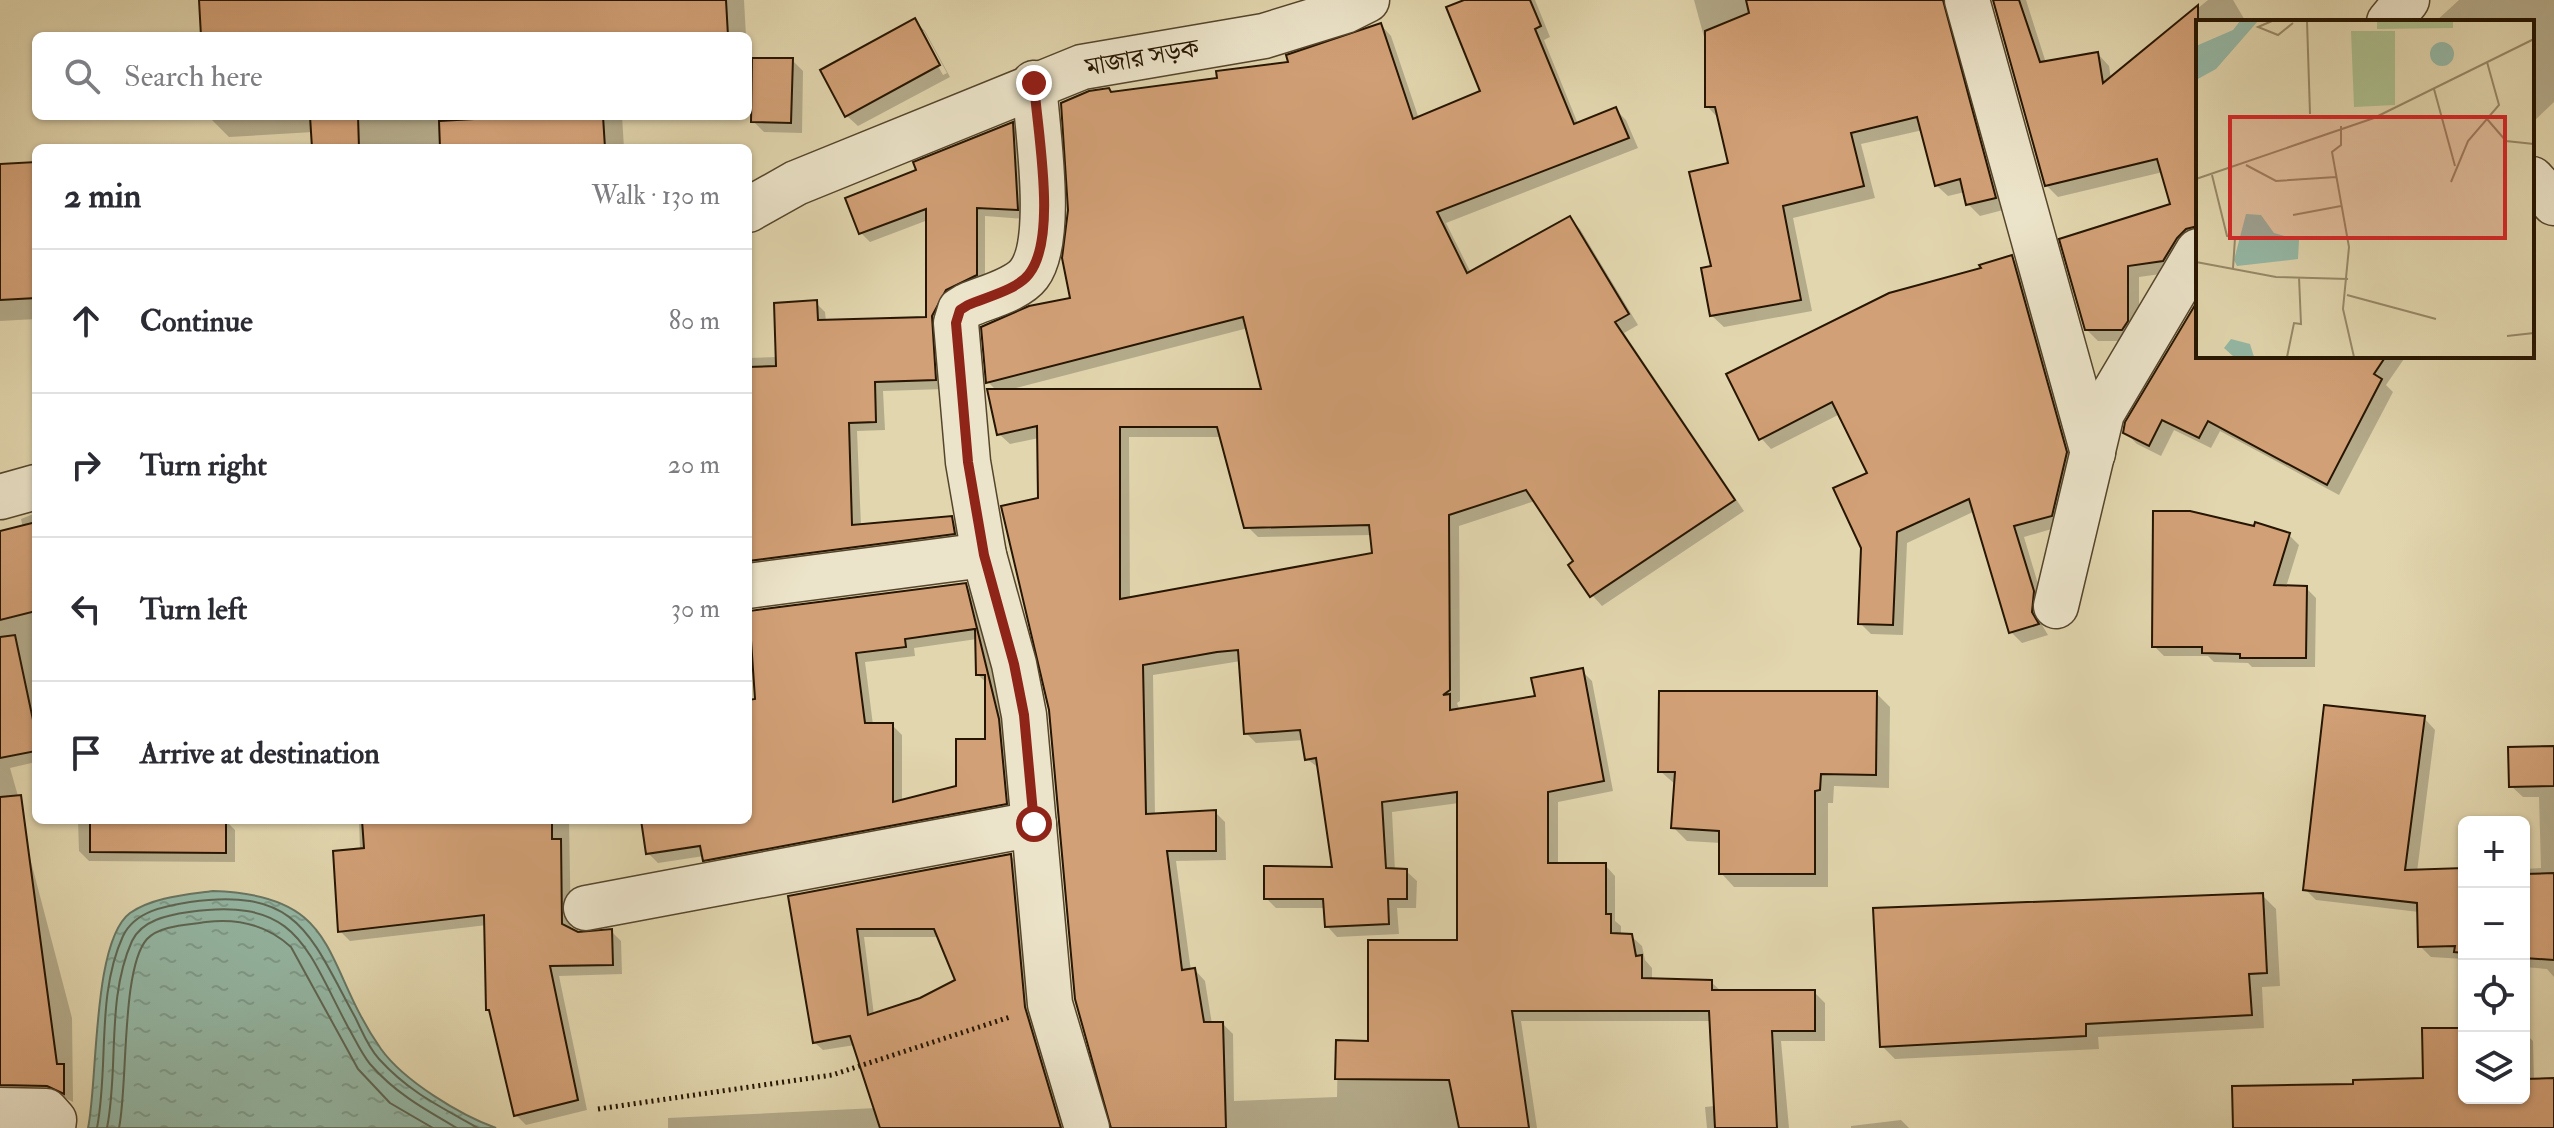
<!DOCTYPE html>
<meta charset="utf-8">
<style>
:root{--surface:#fff;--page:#f7f7f7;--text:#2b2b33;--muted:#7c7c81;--line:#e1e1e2}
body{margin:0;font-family:"IM FELL Double Pica","Noto Serif Bengali",serif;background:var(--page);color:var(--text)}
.controls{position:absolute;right:24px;bottom:24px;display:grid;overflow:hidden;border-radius:12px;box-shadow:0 2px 6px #0004}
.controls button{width:72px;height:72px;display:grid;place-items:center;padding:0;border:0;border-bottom:2px solid var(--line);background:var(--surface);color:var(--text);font:40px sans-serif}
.stop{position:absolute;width:24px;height:24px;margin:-18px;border:6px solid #8f2418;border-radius:50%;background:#fff}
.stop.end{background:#8f2418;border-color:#fff;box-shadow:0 2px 8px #0008}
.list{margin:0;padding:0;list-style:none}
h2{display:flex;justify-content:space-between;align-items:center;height:104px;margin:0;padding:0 32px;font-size:34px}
h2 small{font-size:26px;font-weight:400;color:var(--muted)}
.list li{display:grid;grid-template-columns:52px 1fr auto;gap:24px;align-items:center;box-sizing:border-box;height:144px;padding:0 32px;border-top:2px solid var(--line)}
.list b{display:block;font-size:30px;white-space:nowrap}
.list em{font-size:26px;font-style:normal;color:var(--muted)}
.icon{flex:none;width:44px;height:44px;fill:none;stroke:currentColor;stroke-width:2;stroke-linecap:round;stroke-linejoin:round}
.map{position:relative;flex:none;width:2554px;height:1128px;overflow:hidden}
.search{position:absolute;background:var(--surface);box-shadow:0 2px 6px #0004;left:32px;top:32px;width:720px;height:88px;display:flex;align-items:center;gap:20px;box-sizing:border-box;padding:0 28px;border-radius:12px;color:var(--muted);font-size:30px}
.panel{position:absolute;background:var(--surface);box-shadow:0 2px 6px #0004;left:32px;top:144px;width:720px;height:680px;border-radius:12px}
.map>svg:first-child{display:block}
.water{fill:url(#water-ripples);stroke:#697764;stroke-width:2}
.shadow{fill:#0003;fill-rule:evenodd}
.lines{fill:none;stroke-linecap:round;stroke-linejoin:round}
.shore{stroke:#5e6754;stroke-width:2}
.building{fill:#d2a076;stroke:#261500;stroke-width:2;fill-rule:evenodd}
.street-casing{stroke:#55452c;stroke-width:47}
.path{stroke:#261500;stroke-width:5;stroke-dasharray:2 4;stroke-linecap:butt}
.street{stroke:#ece4ca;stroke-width:44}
.route{stroke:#8f2418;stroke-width:10}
.labels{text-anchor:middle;stroke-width:8;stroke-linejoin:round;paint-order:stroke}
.street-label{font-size:26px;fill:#261500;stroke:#ece4ca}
.inset-road{fill:none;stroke:#978968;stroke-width:2}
.view{fill:#d62828;fill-opacity:0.15;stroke:#d62828;stroke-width:4}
.inset-edge{fill:none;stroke:#261500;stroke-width:4}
</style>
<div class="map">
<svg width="2554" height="1128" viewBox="0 0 2554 1128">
<defs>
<pattern id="water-ripples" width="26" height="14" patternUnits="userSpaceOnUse" patternTransform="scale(2)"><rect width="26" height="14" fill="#95b9a7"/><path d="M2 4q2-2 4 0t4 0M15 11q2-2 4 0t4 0" fill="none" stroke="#809e8e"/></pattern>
</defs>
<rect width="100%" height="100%" fill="#e2d6ae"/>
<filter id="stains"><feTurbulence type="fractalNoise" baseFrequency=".0025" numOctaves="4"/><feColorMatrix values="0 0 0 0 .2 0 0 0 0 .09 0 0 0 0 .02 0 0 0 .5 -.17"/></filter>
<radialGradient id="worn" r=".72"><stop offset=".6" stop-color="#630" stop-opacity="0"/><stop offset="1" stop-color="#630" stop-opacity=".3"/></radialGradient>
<path class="water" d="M213,891C343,895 321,964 381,1049C404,1081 460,1115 496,1128H88C98,1082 92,941 130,913C154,897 185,895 213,891Z"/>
<g class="shadow">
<path d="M201,0H744L746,36H203Z"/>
<path d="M1469,0H1535L1550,37L1544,40L1578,124L1615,109L1626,120L1638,148L1446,223L1471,273L1570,219L1580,229L1638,325L1624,333L1744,511L1602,606L1592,595L1576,562L1535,501L1459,526L1460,701L1457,703L1460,711L1537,697L1582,671L1592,681L1613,791L1558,802V865H1605L1615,876V921L1621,926V935L1631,936L1642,946L1645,960L1652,968V980L1711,982L1722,992H1814L1825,1003V1041H1781L1789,1128H1707L1705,1107L1715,1106L1711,1021H1521L1537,1128H1113L1051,710L1039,438L1010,444L999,434L997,391L988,382L984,328L1072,300L1112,94L1219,80L1290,63L1381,25L1391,36L1419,119L1482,92ZM1248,328L1264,391L1012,389ZM1129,437H1381L1248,527L1258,537L1372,535L1374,555L1130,599ZM1241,661L1246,733L1256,743L1304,740L1307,759L1320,769L1334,869L1266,898L1276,908H1326L1327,926L1337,937L1399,934L1397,908H1416L1417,881L1406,871H1395L1392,812L1459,803V942L1370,1043H1338L1337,1097L1234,1101L1233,1034L1223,1024H1212L1205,981L1195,970L1191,971L1176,861L1226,860L1225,822L1215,812L1155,815L1153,675Z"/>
<path d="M1694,0H1957L2007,209L1980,216L1968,204L1965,192L1948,196L1936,185L1923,130L1861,144L1875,198L1793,218L1812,311L1724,327L1712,316L1714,267L1731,164L1718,118L1707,106V48Z"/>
<path d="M1995,0H2026L2046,63L2098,54L2109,66L2111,79L2208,0H2233L2246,22H2198V240L2175,272L2139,277V333L2134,341H2098L2086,329L2062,240L2172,205L2163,172L2058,197L2046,185Z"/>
<path d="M2459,0H2554V102L2532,123V22H2435Z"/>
<path d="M914,21L925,31L950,77L858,126L847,116ZM919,31H924L947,73L943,75Z"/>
<path d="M792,60L803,71L802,133L764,132L753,121V107H748V68L750,98H753Z"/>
<path d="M622,116L624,148H314L313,132L229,137L208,116Z"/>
<path d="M1012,125L1021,133L1026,219L985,216V284L944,389L883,391L885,430L857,431L861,526L951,519L960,528L963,542L758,569L749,560L748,358L778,357L816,303L825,312L826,322L928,319V220L870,242L861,233L919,171Z"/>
<path d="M36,164V319L0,321V166Z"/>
<path d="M2011,257L2022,268L2077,465L2062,526L2024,537L2044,604L2042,625L2048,635L2022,643L2011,632L1975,511L1907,543L1903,635L1871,634L1860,623L1870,474L1840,414L1771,449L1761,438L1983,270Z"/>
<path d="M2198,304V356H2406L2386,385L2393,392L2339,495L2220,431L2211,448L2174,430L2161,456L2137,444L2125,432Z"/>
<path d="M36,513V623L33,624L36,638V762L10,768L18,796L14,797L72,1018L73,1102L59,1095L0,1097V534L23,528L21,519Z"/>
<path d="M2289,535L2299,545L2286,587L2306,588L2316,598L2315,667H2252L2248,663L2214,662L2208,656H2164L2154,646Z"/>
<path d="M965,585L975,595L1008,730L1016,813L714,869L704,856L658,863L648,853L643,820H748V702ZM977,639L978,675L987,683V741L958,788L902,802V735L892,725H873L865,662L915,656L914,648Z"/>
<path d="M1876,693L1890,707L1889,788L1834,786L1833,803H1828V887H1734L1721,873V843L1687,841L1673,827L1676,785L1660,771Z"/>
<path d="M2424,718L2435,730L2417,872L2464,870V959L2431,957L2420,946L2419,912L2316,900L2305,889Z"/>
<path d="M2554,747V977L2547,969L2524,967V869L2541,868L2539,797H2523L2511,786Z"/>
<path d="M78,820H225L235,830V862L89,861L79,851Z"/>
<path d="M359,820H569L571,931L578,934L611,931L621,941L622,974L559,976L587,1110L526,1125L516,1115L492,1013L488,1009L487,925L350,941L340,931L360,850Z"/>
<path d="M1011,856L1019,865L1066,1128H668V1118L876,1108L855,1045L823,1050L814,1042L791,897ZM864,937H940L958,981L921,1000L874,1015Z"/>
<path d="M2262,895L2276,909L2280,986L2262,987L2264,1028L2098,1037L2099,1049L1895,1059L1882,1046L1875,910Z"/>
<path d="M2464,1030V1098H2524V1032L2533,1041L2534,1081H2554V1128H2235L2355,1086L2425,1080Z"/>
<path d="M1901,1120L1909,1128H1851V1126Z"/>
</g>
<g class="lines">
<g class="shore">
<path d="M97,1128C109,1066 96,995 123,936C135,911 165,906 190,902C299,887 310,935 355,1017C362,1031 368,1047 379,1059C409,1092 439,1106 478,1128"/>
<path d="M107,1128C119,1068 106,999 132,941C142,920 168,915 189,912C297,897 305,946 348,1027C355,1039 361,1053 370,1064C395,1093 424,1109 457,1128"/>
<path d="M119,1128C128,1086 121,968 147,939C160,925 188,925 206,922C238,918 267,925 291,947L358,1069L390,1103L433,1128"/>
</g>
</g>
<g class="building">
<path d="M199,0H726L728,36H201Z"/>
<path d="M1464,0H1530L1541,26L1535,29L1574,124L1616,107L1629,138L1437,212L1467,273L1570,216L1629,314L1615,322L1735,500L1590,597L1568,565L1573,561L1526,490L1449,515L1450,690L1443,695L1450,694V710L1535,696L1531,678L1583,668L1604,781L1548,792V863H1606V914H1611V933L1632,934L1636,956L1642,955V978L1712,980V990H1815V1031H1772L1777,1128H1715L1709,1011H1512L1529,1128H1459L1449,1080L1335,1079L1336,1040L1368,1041V940H1457V792L1382,802L1386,868L1407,869V899H1388L1389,924L1325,927L1323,899H1264V866L1332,867L1316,758L1305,760L1300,730L1244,734L1238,650L1217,652L1143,665L1146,814L1216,810V851H1167L1182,970L1195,968L1204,1022H1223L1226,1128H1111L1075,999L1049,710L1001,506L1038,498L1037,426L997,435L987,389H1261L1243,317L986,383L981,327L1029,306L1070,298L1062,258L1068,210L1061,103L1089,91L1109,88L1111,92L1217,78L1216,71L1288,62L1286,55L1381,23L1413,119L1480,91L1446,7ZM1120,427H1217L1244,528L1369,525L1372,553L1120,599Z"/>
<path d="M1746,0H1943L1996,198L1966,205L1960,179L1935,186L1917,117L1851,133L1864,186L1783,206L1801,300L1710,316L1701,268L1711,266L1689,172L1728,163L1715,107H1705V31L1749,13Z"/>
<path d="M1993,0H2019L2040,62L2098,52L2103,83L2198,5V226L2186,229L2177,238L2163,261L2128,266V321L2122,330H2085L2059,239L2170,204L2157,159L2045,186Z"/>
<path d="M915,18L940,65L845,117L820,70Z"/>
<path d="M752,58H793L791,123L751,122Z"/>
<path d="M310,116H358L359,148H312Z"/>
<path d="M527,116H603L605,148H440L439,121Z"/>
<path d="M1013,122L1018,210L977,208V275L946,290L932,316L936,380L875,382L876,422L849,423L852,525L952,516L955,534L748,561V501H751L748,367L776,366L774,303L817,300L818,320L926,317V209L859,234L845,198L916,170L913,162Z"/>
<path d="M36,162V298L0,300V164Z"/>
<path d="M2012,255L2067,452L2052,516L2014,526L2034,591L2032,612L2039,624L2009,633L1969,499L1897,532L1893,625L1858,624L1861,548L1833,488L1867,473L1832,402L1759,440L1726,374L1889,293L1981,268L1979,265Z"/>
<path d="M2198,300V356H2386L2374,374L2382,379L2327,485L2208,421L2199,438L2162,420L2149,446L2123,433L2125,422Z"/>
<path d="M2153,511H2190L2254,526L2255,522L2290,533L2274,585L2307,586L2306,658H2240V654L2202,653V647H2152Z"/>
<path d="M36,522V611L0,620V531Z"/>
<path d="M966,583L999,719L1007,804L703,861L700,846L646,854L641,820H748V700L755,699L749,611ZM975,629L976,675H985V739H956V786L893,802V723H865L856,653L906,647L905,639Z"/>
<path d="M15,635L36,734V751L0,758V637Z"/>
<path d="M1659,691H1877L1876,775L1821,774L1820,790L1815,791V874H1719V831L1671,828L1675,772H1658Z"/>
<path d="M2324,705L2425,716L2405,870L2464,868V953L2454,952L2455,946L2418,947L2417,903L2303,890Z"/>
<path d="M2554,746V786L2509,787L2508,747Z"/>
<path d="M21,795L57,1064H64V1094L47,1086L0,1085V797Z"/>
<path d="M90,820H226V853L90,852Z"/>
<path d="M362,820H552V839H561L562,924L578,932L612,929L613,965L550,966L578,1100L514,1116L489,1010H486L484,915L338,932L333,851L364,848Z"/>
<path d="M1011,854L1025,1007L1061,1128H880L850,1036L813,1043L788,896ZM857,929H934L955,980L920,998L868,1015Z"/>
<path d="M2554,873V960L2524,958V874Z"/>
<path d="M2263,893L2267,973L2249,974L2252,1015L2086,1024V1036L1880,1047L1873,908Z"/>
<path d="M2422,1028H2464V1098H2524V1079L2554,1078V1128H2233L2232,1086L2353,1084V1080L2423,1078Z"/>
</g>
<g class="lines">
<defs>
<g id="street">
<path d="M1967,0L2093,453"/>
<path d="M2389,22L2407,0"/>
<path d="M1034,83C1037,128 1055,240 1029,274C1017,290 986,297 968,305L960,310L956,323L968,462L984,555L1014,664L1024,715L1050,1004L1087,1128"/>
<path d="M2532,179L2554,203"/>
<path d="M748,210L796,183L1082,67L1264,36L1345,11L1367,0"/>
<path d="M0,497L36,487"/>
<path d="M748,586L984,555"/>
<path d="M2056,606L2102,413L2198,251"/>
<path d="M586,908L1034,824"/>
<path d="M0,1110L46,1111L54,1120L53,1128"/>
</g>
</defs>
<use href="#street" class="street-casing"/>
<path class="path" d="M598,1109L832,1075L1010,1017"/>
<use href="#street" class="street"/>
</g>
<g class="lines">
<path class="route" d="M1034,83C1037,130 1058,237 1029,274C1017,290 986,297 968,305L960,310L956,323L968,462L984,555L1014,664L1024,715L1034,824"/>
</g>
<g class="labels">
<g class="street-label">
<text transform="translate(1142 57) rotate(-10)" y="9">মাজার সড়ক</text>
</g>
</g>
<g transform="translate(2196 20)">
<rect width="338" height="338" fill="#e2d6ae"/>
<path d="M181,1H257V8L181,9ZM155,11H199V85L158,87Z" fill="#adbf8f"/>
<path d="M44,1H62L20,49L0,60V26L37,10ZM234 34a12 12 0 1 1 24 0a12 12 0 1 1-24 0ZM50,194L65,195L78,213L103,220L102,239L41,246L38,240ZM35,319L54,324L58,337H38L28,328Z" fill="#95b9a7"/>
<path class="inset-road" d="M76,1L62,7L82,15L97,3M84,1H111M111,1L114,94M238,69L259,146M291,99L310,121L338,124M145,106V125L136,132L153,227L147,289L158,337M50,145L80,161L140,157M16,155L31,216L39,218L37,248M0,159L178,98L338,19M255,162L272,121L303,85L291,42M97,195L145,186M0,242L80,257L152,259M151,275L240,299M311,316L338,313M91,337L98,303L105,304L103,257"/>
<path class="view" d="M34,97H309V218H34Z"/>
<rect width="338" height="338" class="inset-edge"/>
</g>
<rect width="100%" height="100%" filter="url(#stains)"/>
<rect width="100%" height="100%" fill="url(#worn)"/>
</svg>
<div class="controls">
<button>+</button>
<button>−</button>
<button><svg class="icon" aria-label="locate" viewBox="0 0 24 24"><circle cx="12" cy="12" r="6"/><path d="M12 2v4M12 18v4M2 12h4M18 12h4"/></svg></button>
<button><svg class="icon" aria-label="layers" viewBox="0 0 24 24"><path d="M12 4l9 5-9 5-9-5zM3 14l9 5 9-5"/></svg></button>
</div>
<div class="stop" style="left:1034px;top:824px"></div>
<div class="stop end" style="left:1034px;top:83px"></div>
<div class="search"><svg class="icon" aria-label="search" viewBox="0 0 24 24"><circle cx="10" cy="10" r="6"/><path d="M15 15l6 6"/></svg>Search here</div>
<section class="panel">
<h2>2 min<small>Walk · 130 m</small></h2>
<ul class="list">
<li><svg class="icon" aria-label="ahead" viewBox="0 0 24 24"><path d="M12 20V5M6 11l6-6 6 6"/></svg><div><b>Continue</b></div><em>80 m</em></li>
<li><svg class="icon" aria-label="right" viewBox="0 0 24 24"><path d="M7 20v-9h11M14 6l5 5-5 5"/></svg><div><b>Turn right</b></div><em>20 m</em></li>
<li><svg class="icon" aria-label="left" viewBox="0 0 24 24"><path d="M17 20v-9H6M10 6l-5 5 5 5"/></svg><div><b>Turn left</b></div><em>30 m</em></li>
<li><svg class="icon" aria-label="arrive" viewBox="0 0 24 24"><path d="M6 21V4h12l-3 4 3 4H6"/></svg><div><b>Arrive at destination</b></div></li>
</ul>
</section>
</div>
